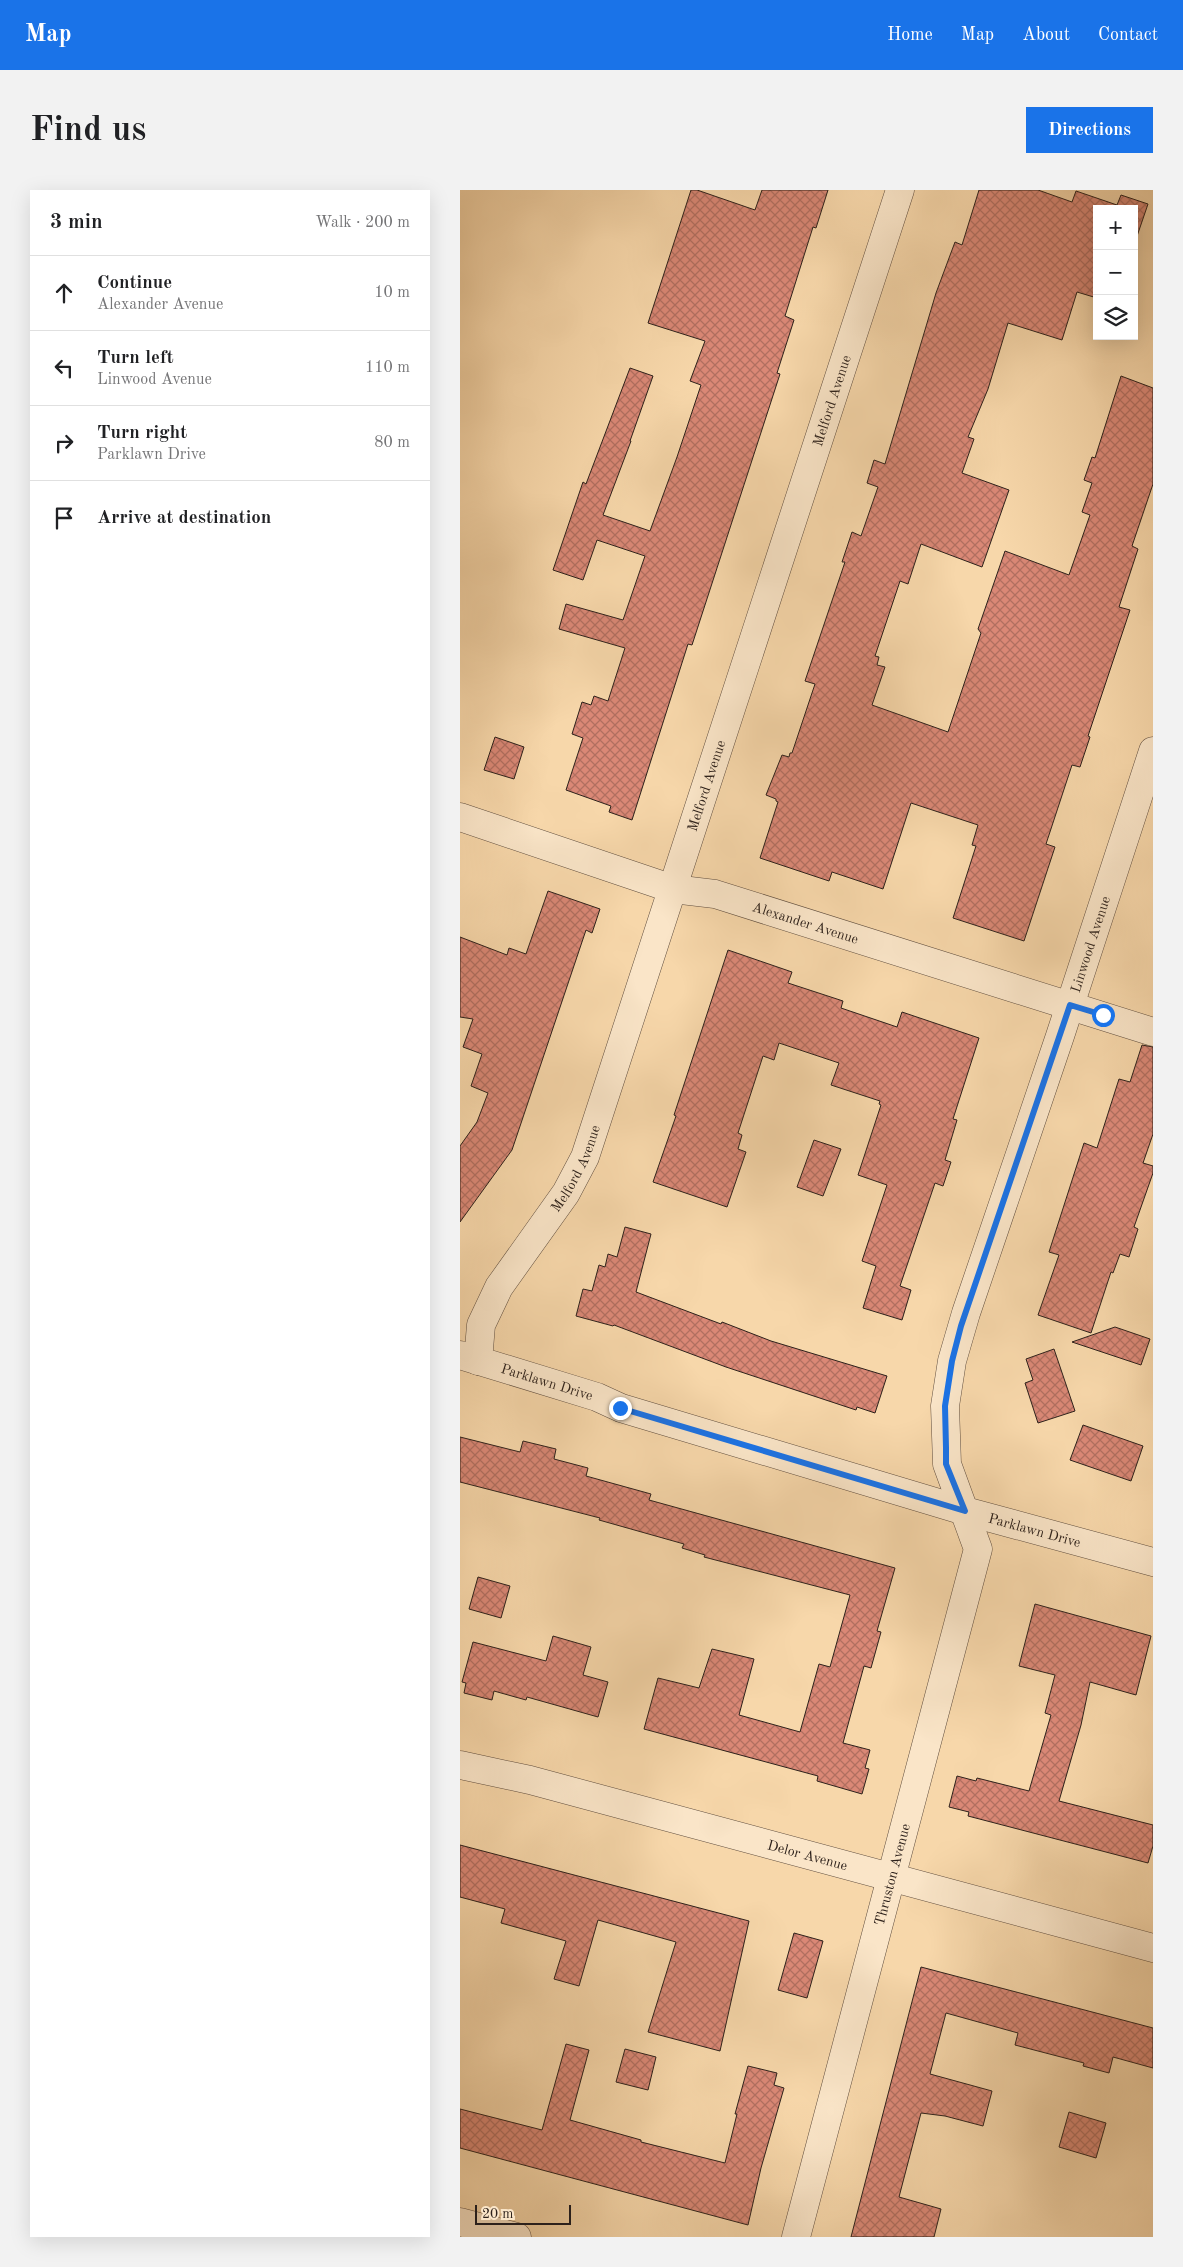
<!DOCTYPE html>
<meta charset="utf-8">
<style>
:root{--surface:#fff;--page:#f2f2f2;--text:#202124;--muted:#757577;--line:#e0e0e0;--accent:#1a73e8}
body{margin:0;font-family:"Old Standard TT",serif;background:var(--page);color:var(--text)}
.controls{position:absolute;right:15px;top:15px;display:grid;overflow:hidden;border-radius:0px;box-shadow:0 5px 20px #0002}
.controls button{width:45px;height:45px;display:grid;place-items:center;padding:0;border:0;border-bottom:1px solid var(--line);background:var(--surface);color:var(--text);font:25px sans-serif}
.scale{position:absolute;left:15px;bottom:12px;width:96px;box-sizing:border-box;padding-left:5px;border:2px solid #2d211b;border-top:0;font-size:14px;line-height:18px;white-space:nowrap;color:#2d211b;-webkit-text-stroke:4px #fae5c8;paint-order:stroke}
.stop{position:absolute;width:15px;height:15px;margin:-11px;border:4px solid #1a73e8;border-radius:50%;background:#fff}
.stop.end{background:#1a73e8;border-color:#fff;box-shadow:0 1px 5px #0008}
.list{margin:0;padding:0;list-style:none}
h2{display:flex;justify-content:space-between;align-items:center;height:65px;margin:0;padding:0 20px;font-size:21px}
h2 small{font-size:16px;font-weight:400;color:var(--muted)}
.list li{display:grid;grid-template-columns:32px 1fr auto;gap:15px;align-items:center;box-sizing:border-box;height:75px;padding:0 20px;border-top:1px solid var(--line)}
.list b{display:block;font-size:19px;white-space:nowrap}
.list p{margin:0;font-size:16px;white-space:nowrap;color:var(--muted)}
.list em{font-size:16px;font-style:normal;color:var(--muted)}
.icon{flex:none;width:28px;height:28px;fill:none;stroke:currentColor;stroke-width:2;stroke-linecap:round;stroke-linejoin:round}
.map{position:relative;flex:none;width:693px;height:2047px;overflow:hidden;border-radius:0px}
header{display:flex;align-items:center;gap:30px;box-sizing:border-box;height:70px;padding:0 25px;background:var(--accent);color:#fff}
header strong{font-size:24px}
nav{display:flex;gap:28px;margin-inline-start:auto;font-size:18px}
.intro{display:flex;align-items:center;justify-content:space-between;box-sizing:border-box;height:120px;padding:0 30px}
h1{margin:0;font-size:35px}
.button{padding:12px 22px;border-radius:0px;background:var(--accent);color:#fff;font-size:18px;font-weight:700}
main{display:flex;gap:30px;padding:0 30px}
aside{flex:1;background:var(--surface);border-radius:0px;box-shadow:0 5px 20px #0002}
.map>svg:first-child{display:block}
.building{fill:url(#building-cross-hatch);stroke:#2d211b}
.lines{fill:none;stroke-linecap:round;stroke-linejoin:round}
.minor-casing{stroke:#604e3f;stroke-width:29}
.minor{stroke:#fae5c8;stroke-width:28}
.route{stroke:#1a73e8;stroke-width:6}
.labels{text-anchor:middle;stroke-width:5;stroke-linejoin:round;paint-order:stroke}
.street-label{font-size:14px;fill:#2d211b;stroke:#fae5c8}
</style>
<header>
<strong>Map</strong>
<nav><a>Home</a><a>Map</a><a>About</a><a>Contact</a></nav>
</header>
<div class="intro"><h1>Find us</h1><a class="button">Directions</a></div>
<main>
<aside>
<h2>3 min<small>Walk · 200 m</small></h2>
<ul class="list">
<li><svg class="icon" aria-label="ahead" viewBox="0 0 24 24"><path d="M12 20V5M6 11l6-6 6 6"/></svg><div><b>Continue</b><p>Alexander Avenue</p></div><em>10 m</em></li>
<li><svg class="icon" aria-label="left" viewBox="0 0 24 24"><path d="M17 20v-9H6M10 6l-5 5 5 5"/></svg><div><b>Turn left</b><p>Linwood Avenue</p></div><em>110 m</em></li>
<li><svg class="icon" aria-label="right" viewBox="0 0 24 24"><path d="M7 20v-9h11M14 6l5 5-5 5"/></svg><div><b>Turn right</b><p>Parklawn Drive</p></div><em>80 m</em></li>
<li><svg class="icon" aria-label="arrive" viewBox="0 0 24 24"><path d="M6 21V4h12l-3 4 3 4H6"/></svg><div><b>Arrive at destination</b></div></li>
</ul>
</aside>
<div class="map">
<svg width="693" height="2047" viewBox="0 0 693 2047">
<defs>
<pattern id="building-cross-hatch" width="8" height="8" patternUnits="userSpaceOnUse" patternTransform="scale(1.25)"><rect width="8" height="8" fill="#da8876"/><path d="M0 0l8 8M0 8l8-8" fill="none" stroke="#b16f60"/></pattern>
</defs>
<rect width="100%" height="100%" fill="#f7d7aa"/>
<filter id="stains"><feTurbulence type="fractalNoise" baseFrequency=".004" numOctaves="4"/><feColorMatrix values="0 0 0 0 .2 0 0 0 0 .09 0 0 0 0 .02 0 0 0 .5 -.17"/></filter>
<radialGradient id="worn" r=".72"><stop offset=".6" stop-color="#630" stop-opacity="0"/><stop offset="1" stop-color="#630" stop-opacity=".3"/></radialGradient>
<g class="building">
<path d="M231,0H237L295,20L302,0H368L356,38L353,37L325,126L334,130L317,183L320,184L232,455L228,454L172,630L149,622L151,616L106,600L123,548L112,544L122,512L131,515L134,506L148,511L165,458L99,439L106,414L163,430L185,366L137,350L123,390L93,380L123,292L126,294L170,178L193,186L170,251H171L143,325L190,341L217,267L241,195L230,191L245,151L188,133Z"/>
<path d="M519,0H578L612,12L616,1L657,15L661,5L688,14L674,55V19H637V108L617,102L602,150L548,133L528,199L508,247L514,249L502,283L549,300L522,377L461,354L448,394L440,391L415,466L419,467L417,475L425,477L412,515L488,542L521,443L518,439L545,361L609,385L630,325L622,322L632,293L624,290L632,267L635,268L661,186L693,198V294L672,356L678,359L659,417L670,420L628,546L630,547L620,577L612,575L586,654L595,657L564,751L493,728L516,656L512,655L518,635L451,613L423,699L372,682L369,691L300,668L318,612L316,611V609L306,605L322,565L329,567L330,563H332L355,494L345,491L385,372H382L392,342L401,346L418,297L407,293L414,270L425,274L476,103L495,52L502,55Z"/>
<path d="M35,547L64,557L54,589L24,580Z"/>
<path d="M88,701L140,719L132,743L126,740L52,960L0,1032V956L17,932L28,903L11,896L22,864L3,857L13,829L0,827V747L47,765L49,758L66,764Z"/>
<path d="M268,760L332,782L328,793L383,811L381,818L437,837L442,822L519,848L493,929L497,930L485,970L491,972L483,996L475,993L440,1096L451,1100L442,1130L403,1118L416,1076L402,1071L427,995L398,985L421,915L419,914L420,911L371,895L379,873L319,853L314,870L303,866L278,943L282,945L278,959L286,962L267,1017L193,992L216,926L214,925Z"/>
<path d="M682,855L693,857V944L683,973L693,976V983L674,1037L678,1039L669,1067L660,1064L653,1083L651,1082L631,1143L578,1125L599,1065L589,1062L624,953L637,958L659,889L670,892Z"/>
<path d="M354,950L381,959L363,1006L337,997Z"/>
<path d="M165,1037L191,1044L176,1102L261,1134L262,1132L311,1151L427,1186L415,1223L397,1217L396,1220L266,1177L154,1135L153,1136L116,1126L123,1099L132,1101L139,1075L145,1077L148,1064L157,1067Z"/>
<path d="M655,1137L690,1149L681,1175L612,1152Z"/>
<path d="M594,1159L615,1221L578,1233L565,1193L573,1190L566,1169Z"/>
<path d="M623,1235L683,1256L671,1291L610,1270Z"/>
<path d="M0,1247L60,1262L63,1251L96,1259L94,1269L128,1278L126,1286L191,1304L189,1310L435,1378L417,1441L421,1442L411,1478L404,1476L383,1553L410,1560L405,1578L409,1579L402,1604L357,1591L358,1586L184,1539L198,1488L239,1498L252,1459L294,1469L279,1525L340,1542L359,1474L370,1477L390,1405L244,1367L245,1365L222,1358L224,1354L139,1330L140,1328L0,1292Z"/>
<path d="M18,1387L50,1396L41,1428L9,1419Z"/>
<path d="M575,1414L691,1446L676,1505L630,1492L621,1535L599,1611L693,1635V1656L688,1673L508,1626L509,1622L489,1617L497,1586L516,1591L517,1588L569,1601L591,1525L585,1523L595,1485L559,1476Z"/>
<path d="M93,1446L131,1457L123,1485L148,1492L138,1527L67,1507L66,1510L34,1501L32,1510L4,1503L6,1493L2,1492L13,1452L86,1471Z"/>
<path d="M0,1655L289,1731L260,1861L188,1842L216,1752L138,1730L119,1796L94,1789L106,1751L41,1733L45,1719L0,1707Z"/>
<path d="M334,1743L363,1751L347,1808L318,1800Z"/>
<path d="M461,1777L693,1838V1878L653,1867L649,1883L623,1876L624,1873L555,1855L558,1843L486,1823L470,1884L532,1901L523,1936L485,1926L461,1923L439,2007L481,2019L474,2047H391Z"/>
<path d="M106,1854L129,1860L110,1930L181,1950V1952L265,1973L277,1924H275L288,1876L317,1883L314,1895L324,1898L301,1978L288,2035L0,1958V1919L82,1940Z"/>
<path d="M165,1859L196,1867L188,1900L156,1892Z"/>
<path d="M609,1922L646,1933L636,1968L599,1957Z"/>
</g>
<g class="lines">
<defs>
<g id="minor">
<path id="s1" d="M0,627L213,699L255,704L693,842"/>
<path id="s2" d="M0,1165L137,1207L161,1218L505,1321L693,1372"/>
<path id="s3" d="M18,1171L21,1135L39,1097L106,1003L125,967L440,0"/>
<path id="s4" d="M0,1575L70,1590L693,1758"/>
<path d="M0,2032L57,2047"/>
<path id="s5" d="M336,2047L518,1359L487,1274L485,1216L492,1171L506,1123L600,846L693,561"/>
</g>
</defs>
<use href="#minor" class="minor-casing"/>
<use href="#minor" class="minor"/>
</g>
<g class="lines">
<path class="route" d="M160,1218L505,1321L486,1274V1258L485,1216L492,1171L501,1136L610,815L643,825"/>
</g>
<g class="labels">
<g class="street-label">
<text dy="5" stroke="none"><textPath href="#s3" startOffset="1030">Melford Avenue</textPath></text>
<text dy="5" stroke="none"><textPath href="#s3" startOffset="625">Melford Avenue</textPath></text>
<text dy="5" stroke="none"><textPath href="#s1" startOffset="362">Alexander Avenue</textPath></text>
<text dy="5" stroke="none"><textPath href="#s5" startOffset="1345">Linwood Avenue</textPath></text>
<text dy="5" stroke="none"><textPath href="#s3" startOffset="220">Melford Avenue</textPath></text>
<text dy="5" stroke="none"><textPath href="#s2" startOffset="91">Parklawn Drive</textPath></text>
<text dy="5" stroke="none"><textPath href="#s2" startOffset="601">Parklawn Drive</textPath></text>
<text dy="5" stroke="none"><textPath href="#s4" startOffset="359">Delor Avenue</textPath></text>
<text dy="5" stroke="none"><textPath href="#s5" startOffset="375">Thruston Avenue</textPath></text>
</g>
</g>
<rect width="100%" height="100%" filter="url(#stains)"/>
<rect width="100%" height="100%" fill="url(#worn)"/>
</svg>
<div class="controls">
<button>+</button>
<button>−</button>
<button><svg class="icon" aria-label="layers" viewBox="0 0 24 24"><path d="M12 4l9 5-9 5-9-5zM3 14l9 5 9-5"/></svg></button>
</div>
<div class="scale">20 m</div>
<div class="stop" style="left:643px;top:825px"></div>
<div class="stop end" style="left:160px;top:1218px"></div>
</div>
</main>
